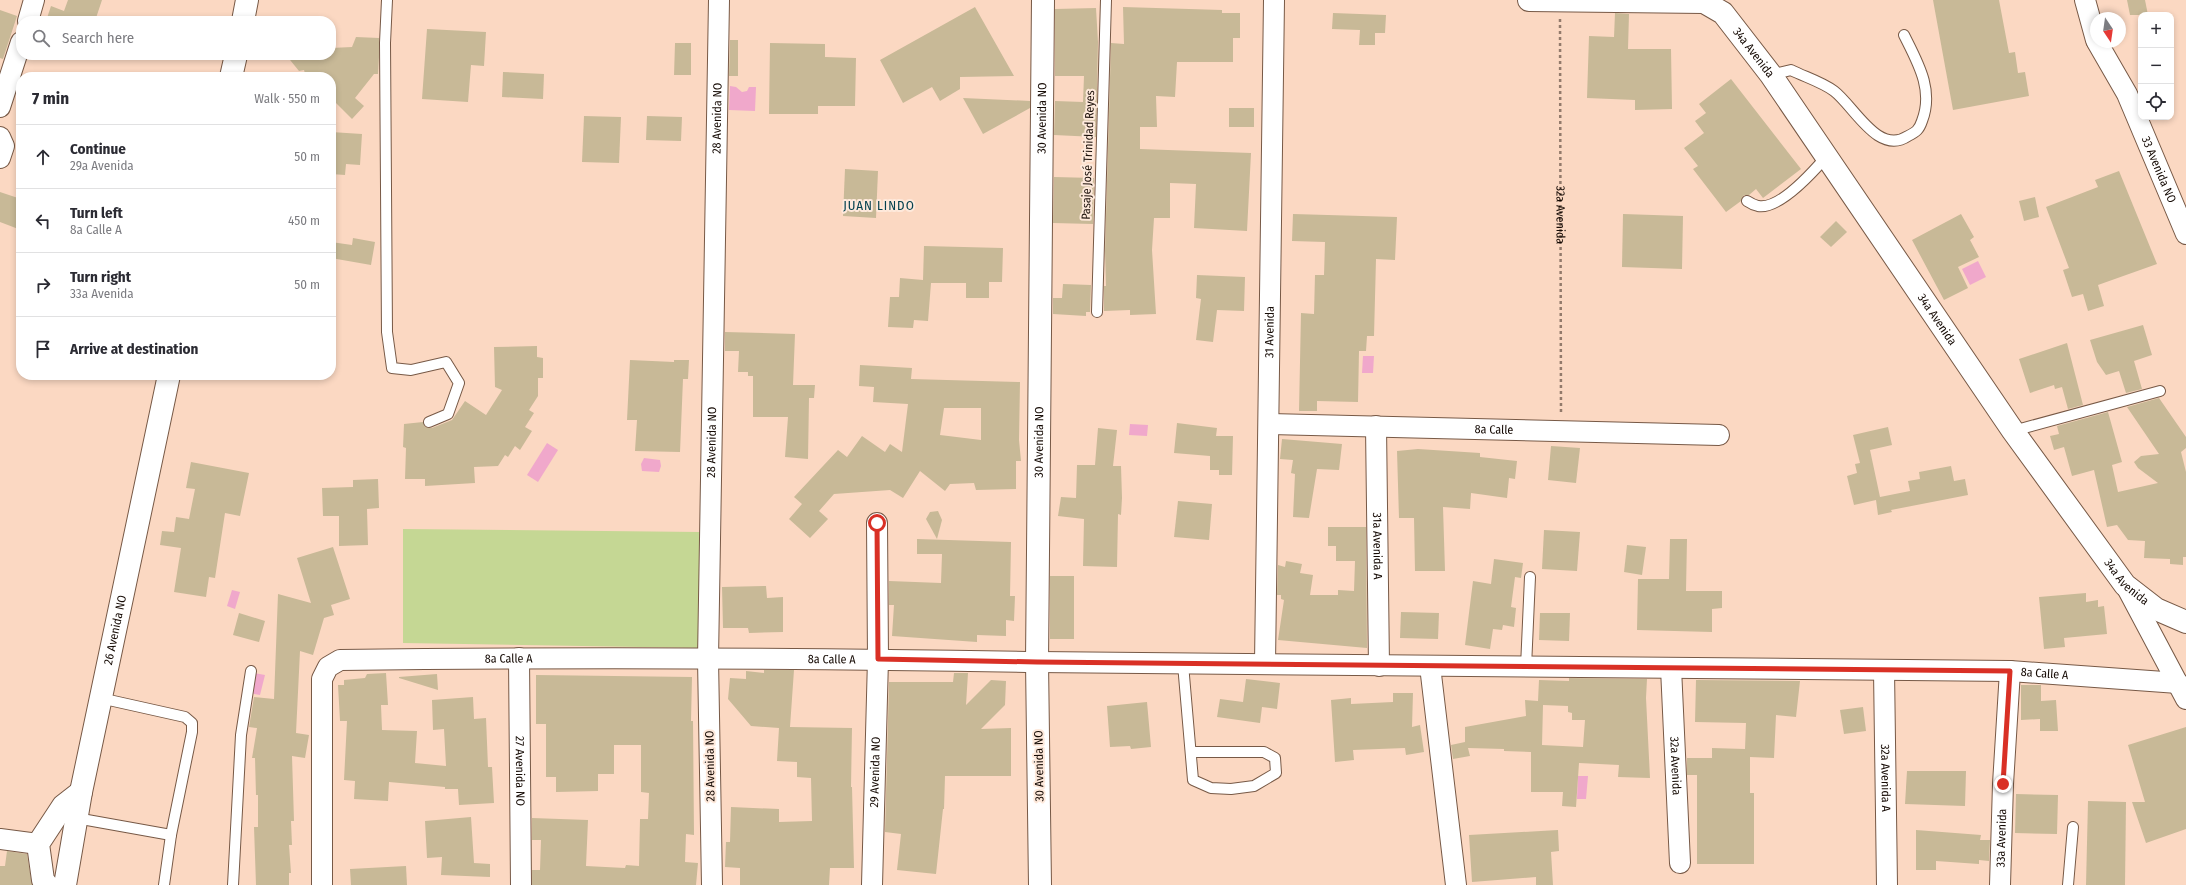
<!DOCTYPE html>
<meta charset="utf-8">
<style>
:root{--surface:#fff;--page:#f7f7f7;--text:#2b2b33;--muted:#7c7c81;--line:#e1e1e2}
body{margin:0;font-family:"Fira Sans Condensed",sans-serif;background:var(--page);color:var(--text)}
.controls{position:absolute;right:12px;top:12px;display:grid;overflow:hidden;border-radius:8px;box-shadow:0 2px 6px #0003}
.controls button{width:36px;height:36px;display:grid;place-items:center;padding:0;border:0;border-bottom:1px solid var(--line);background:var(--surface);color:var(--text);font:20px sans-serif}
.compass{position:absolute;left:2090px;top:12px;width:36px;height:36px;border-radius:50%;background:var(--surface);box-shadow:0 2px 6px #0003;rotate:167deg}
.stop{position:absolute;width:12px;height:12px;margin:-9px;border:3px solid #d93025;border-radius:50%;background:#fff}
.stop.end{background:#d93025;border-color:#fff;box-shadow:0 1px 4px #0008}
.list{margin:0;padding:0;list-style:none}
h2{display:flex;justify-content:space-between;align-items:center;height:52px;margin:0;padding:0 16px;font-size:17px}
h2 small{font-size:13px;font-weight:400;color:var(--muted)}
.list li{display:grid;grid-template-columns:26px 1fr auto;gap:12px;align-items:center;box-sizing:border-box;height:64px;padding:0 16px;border-top:1px solid var(--line)}
.list b{display:block;font-size:15px;white-space:nowrap}
.list p{margin:0;font-size:13px;white-space:nowrap;color:var(--muted)}
.list em{font-size:13px;font-style:normal;color:var(--muted)}
.icon{flex:none;width:22px;height:22px;fill:none;stroke:currentColor;stroke-width:2;stroke-linecap:round;stroke-linejoin:round}
.map{position:relative;flex:none;width:2186px;height:885px;overflow:hidden}
.search{position:absolute;background:var(--surface);box-shadow:0 2px 6px #0003;left:16px;top:16px;width:320px;height:44px;display:flex;align-items:center;gap:10px;box-sizing:border-box;padding:0 14px;border-radius:16px;color:var(--muted);font-size:15px}
.panel{position:absolute;background:var(--surface);box-shadow:0 2px 6px #0003;left:16px;top:72px;width:320px;height:308px;border-radius:16px}
.map>svg:first-child{display:block}
.green{fill:#c5d794}
.water{fill:#f0a8cb}
.building{fill:#c8b997;fill-rule:evenodd}
.lines{fill:none;stroke-linecap:round;stroke-linejoin:round}
.lane-casing{stroke:#775946;stroke-width:12}
.street-casing{stroke:#775946;stroke-width:22}
.secondary-casing{stroke:#775946;stroke-width:24}
.path{stroke:#927a6b;stroke-width:2.5;stroke-dasharray:3 3;stroke-linecap:butt}
.lane{stroke:#fff;stroke-width:10}
.street{stroke:#fff;stroke-width:20}
.secondary{stroke:#fff;stroke-width:22}
.route{stroke:#d93025;stroke-width:5}
.labels{text-anchor:middle;stroke-width:4;stroke-linejoin:round;paint-order:stroke}
.street-label{font-size:12px;fill:#150a04;stroke:#fee9db}
.neighbourhood-label{font-size:13px;letter-spacing:1px;fill:#04404e;stroke:#fee9db}
</style>
<div class="map">
<svg width="2186" height="885" viewBox="0 0 2186 885">
<rect width="100%" height="100%" fill="#fbd8c2"/>
<path class="green" d="M403,529L700,532L701,648L403,643Z"/>
<g class="water">
<path d="M730,86L736,87L742,92L747,91L749,87H756L755,111L729,110Z"/>
<path d="M1978,261L1986,277L1970,285L1962,269Z"/>
<path d="M1363,356H1374L1373,373H1362Z"/>
<path d="M1130,424L1148,425L1147,436L1129,435Z"/>
<path d="M547,443L558,450L538,482L527,475Z"/>
<path d="M644,458L660,460L661,466L659,472L642,471L641,464Z"/>
<path d="M232,590L240,592L235,609L227,606Z"/>
<path d="M254,673L265,675L260,695L249,693Z"/>
<path d="M1578,776H1588L1586,799H1577Z"/>
</g>
<g class="building">
<path d="M68,0H102L95,21H46L51,6L64,11Z"/>
<path d="M1933,0H1999L2009,53L2015,52L2018,73L2025,72L2029,96L1953,110Z"/>
<path d="M2127,0H2145L2148,15H2130Z"/>
<path d="M975,7L1014,76L960,77V89L940,101L932,87L903,103L880,60Z"/>
<path d="M1123,7L1222,10V13H1240V38H1233V62H1177L1175,97L1156,96L1157,127H1140V149L1251,153L1247,231L1194,228L1196,184L1170,183V218H1154L1152,250L1156,314L1130,315V310L1104,311V286H1106L1105,251L1111,43L1124,44Z"/>
<path d="M1096,8L1098,42L1096,137L1054,135L1055,101L1083,102L1084,76H1055V9Z"/>
<path d="M0,10L17,16L3,59L0,58Z"/>
<path d="M1333,13L1386,15L1385,33H1375V45H1359L1360,30L1332,29Z"/>
<path d="M1615,13L1629,14L1628,49H1671L1672,109L1635,110V100L1587,98L1589,36L1614,37Z"/>
<path d="M427,29L486,32L484,66L471,65L468,102L422,99Z"/>
<path d="M356,37L379,38V57L378,74H374L355,98L364,106L352,119L331,98V77H306L304,70L299,71L286,55H331V48L352,47Z"/>
<path d="M730,40H738V76H729Z"/>
<path d="M675,43H691V75H674Z"/>
<path d="M770,43L825,44V57L856,58L855,106H818V114H769Z"/>
<path d="M503,72L544,74L543,99L502,97Z"/>
<path d="M1731,79L1801,169L1763,198L1756,189L1749,195H1744L1741,201L1726,212L1693,169L1698,166L1684,148L1704,133L1695,121L1706,113L1699,104Z"/>
<path d="M963,98L1030,101V108L983,134Z"/>
<rect x="1229" y="108" width="25" height="19"/>
<path d="M584,116L621,117L619,163L582,162Z"/>
<path d="M647,116L682,117L681,141L646,140Z"/>
<path d="M331,132L362,134L360,165L346,164L345,175L331,174Z"/>
<path d="M845,169L878,171L876,218L843,216Z"/>
<path d="M2119,171L2157,264L2098,285L2104,306L2088,311L2083,294L2072,297L2063,270L2069,268L2046,207L2098,187L2095,180Z"/>
<path d="M1054,177L1094,178L1093,224L1053,223Z"/>
<path d="M0,192L21,199V230L0,222Z"/>
<path d="M2035,197L2039,217L2024,221L2019,201Z"/>
<path d="M1293,214L1397,217L1395,260L1376,259L1374,336H1367L1366,351H1359L1358,402L1317,401V411H1299L1301,313L1314,314L1315,275H1324L1325,242L1292,241Z"/>
<path d="M1623,214L1683,216L1682,269L1622,267Z"/>
<path d="M1961,214L1974,237L1970,240L1979,257L1958,267L1968,288L1944,300L1912,240Z"/>
<path d="M1836,221L1847,232L1831,247L1820,237Z"/>
<path d="M353,238L375,242L371,265L331,258V242L352,245Z"/>
<path d="M924,246L1003,248L1002,282H989V298H966V283H931L928,321L914,320L913,328L888,327L890,297H899L900,278L923,280Z"/>
<path d="M1197,275L1245,277L1244,311L1217,310L1213,342L1196,340L1201,299L1196,298Z"/>
<path d="M1063,284L1091,285L1090,312H1086V316L1053,314V298H1062Z"/>
<path d="M2143,325L2152,355L2134,361L2142,389L2126,393L2119,371L2106,375L2097,362L2090,340Z"/>
<path d="M725,332L795,334L793,385H815L814,398H809L808,459L785,457L788,417H753V376H748V372H738L739,351H725Z"/>
<path d="M2067,343L2083,405L2068,409L2062,387L2055,389L2054,385L2030,393L2019,359Z"/>
<path d="M537,346V357L543,358V378H538V396L529,410L534,413L525,427L532,431L520,450L515,446L508,457L505,455L498,466L474,467L475,483L425,486V479H405L406,448L403,447L404,424L423,422L425,427L432,428L452,420L465,401L486,415L502,390L495,387L494,347Z"/>
<path d="M630,360L674,362V360H689L688,379H683L680,452L635,451L637,420H627Z"/>
<path d="M860,365L912,368L911,379L1020,382L1019,440L1021,461H1016V489L976,490L974,483L950,484L945,491L920,471L903,498L890,490L834,494L819,511L828,519L810,538L789,519L802,504L794,497L838,450L847,457L862,436L885,452L890,444L902,452L908,404L873,402L874,387L859,386ZM944,408H981V440L940,435Z"/>
<path d="M2159,398L2186,437V448L2181,452L2186,472V557H2183V565L2170,564V559L2144,558L2145,541L2128,540L2117,525L2107,527L2094,470L2072,476L2064,447L2054,450L2050,436L2059,434L2057,426L2108,412L2122,462L2112,465L2118,492L2158,483L2138,468L2134,462L2141,456L2159,454L2127,407Z"/>
<path d="M1177,423L1217,428L1216,436H1233L1232,475H1219V470H1210V456L1174,453Z"/>
<path d="M1888,427L1892,445L1870,450L1880,497L1910,491L1908,481L1920,479L1919,472L1951,466L1954,481L1965,479L1968,495L1891,510L1892,512L1878,515L1876,500L1854,505L1847,476L1857,473L1855,464L1860,463L1853,435Z"/>
<path d="M1098,428L1117,430L1113,466H1121L1122,498L1121,515L1118,514L1117,567L1083,566L1084,519L1058,516L1061,497L1076,498L1077,465H1095Z"/>
<path d="M1282,439L1342,444L1339,470L1317,469L1309,518L1293,517L1295,474L1291,473L1293,460L1280,459Z"/>
<path d="M1551,446L1580,448L1576,483L1548,480Z"/>
<path d="M1418,449L1480,453V457L1517,461L1515,479L1509,478L1507,498L1471,493L1470,509L1443,507L1445,571H1415L1414,518H1399L1397,451Z"/>
<path d="M191,462L249,473L240,516L225,513L215,578L209,577L206,597L174,592L181,548L160,545L162,531L174,532L176,517L189,519L195,489L186,488Z"/>
<path d="M378,479L379,508L367,509L368,545L339,546V516H323L322,488L353,487V480Z"/>
<path d="M1178,501L1212,504L1209,540L1174,537Z"/>
<path d="M938,511L942,520L937,539L926,519L930,512Z"/>
<path d="M1328,527H1366L1367,648L1278,640L1284,600L1281,599V595H1277L1278,565L1285,567L1286,561L1302,564L1300,573L1313,575L1310,595H1338V590L1354,591L1355,561H1336V546H1328Z"/>
<path d="M1544,530L1580,532L1577,571L1542,569Z"/>
<path d="M917,539L1011,542L1010,596H1015L1014,621L1006,620V636L977,635V642L892,636L894,605H889V581L941,583L942,554H917Z"/>
<path d="M1670,539H1687L1686,591H1722V608L1712,609V632L1637,630L1638,579H1669Z"/>
<path d="M1627,545L1646,547L1642,575L1624,572Z"/>
<path d="M333,547L350,599L331,605L334,615L324,618L313,655L300,651L296,733L309,735L305,758L292,756L294,821H291L292,845H289L291,873H289V885H256L254,827H258V795H256L255,758H252L257,728L249,727L254,697L274,699L278,594L311,603L297,558Z"/>
<path d="M1494,559L1523,563L1521,578L1515,577L1511,607L1516,608L1514,627L1503,625L1502,630L1493,629L1490,649L1465,645L1473,581L1491,584Z"/>
<rect x="1050" y="576" width="24" height="63"/>
<path d="M766,586L767,598L783,597V632L749,633L748,628H723L722,587Z"/>
<path d="M2086,593V602L2098,600V607L2104,606L2107,634L2064,638L2065,647L2044,649L2039,597Z"/>
<path d="M1401,612L1439,613L1438,639L1400,638Z"/>
<path d="M239,613L265,621L259,642L233,635Z"/>
<path d="M1540,613H1570L1569,641L1539,640Z"/>
<path d="M764,670H794L790,727L852,728L851,787H852L854,868H830L829,885H740V868L725,867L726,842H730L731,807L779,809V822L812,821L811,778L797,777V762L777,761L779,728L751,726L728,699L730,678L746,679V671L764,673Z"/>
<path d="M386,673L388,705H381L382,730L417,731L415,763L446,766L444,729L433,730L432,700L473,697L474,719L486,718L488,767H492L494,803L459,805L458,789H445V787L389,782L388,801L354,799L355,781L344,780L347,721H340L338,685H344V680L365,678L367,674Z"/>
<path d="M954,673H968L966,705L991,680L1006,681L1005,705L981,729L1011,728V776H945L944,809H943L936,874L897,870L901,834L885,832L889,682H953Z"/>
<path d="M437,674L438,690L399,678V677Z"/>
<path d="M536,675L692,677L691,721H693L694,835L686,834L685,862L698,863L696,885H532V870H540L541,840H532V818L588,820L586,866L625,868L626,865L639,866L640,819H648L649,793L641,792V745H614V774H598V791L556,792V777H546V724H536Z"/>
<path d="M1569,678L1647,679L1646,698L1650,778L1618,777L1619,765L1579,763L1576,807L1562,806L1563,792H1531V752L1504,751V749L1468,748L1470,756L1453,759L1451,745L1465,742V727L1526,716L1525,700L1538,701L1539,680L1569,681ZM1543,705L1568,706V712L1572,713V720H1585L1583,747L1542,745Z"/>
<path d="M1246,679L1280,683L1277,709L1262,707L1260,723L1217,717L1220,699L1243,702Z"/>
<path d="M1696,680L1800,681L1796,717L1776,715L1774,758L1750,757V793H1754V864H1697V775H1687V758H1712V748L1745,749L1746,723L1695,722Z"/>
<path d="M2021,685H2041V701L2056,700L2058,731H2040V719L2021,720Z"/>
<path d="M1393,693H1413L1412,727L1420,725L1424,752L1406,755L1405,748L1353,750L1354,760L1335,762L1331,700L1351,698V704L1393,702Z"/>
<path d="M1147,702L1151,747L1131,749L1130,746L1110,747L1107,706Z"/>
<path d="M1863,707L1866,731L1844,734L1840,710Z"/>
<path d="M2186,727V829L2146,843L2132,802H2145L2128,745Z"/>
<path d="M1907,771H1966L1965,806L1905,804Z"/>
<path d="M2016,794L2058,795L2057,834L2015,833Z"/>
<path d="M2088,801L2126,802L2125,885H2086Z"/>
<path d="M471,817L474,863L490,864V877L441,875L442,857L427,858L425,821Z"/>
<path d="M1558,830L1559,851L1551,852L1553,885H1536V877L1472,882L1469,835Z"/>
<path d="M1916,830L1981,835L1980,840H1990L1989,861L1979,860V864L1936,861V870H1916Z"/>
<path d="M7,851L27,854L32,885H0V866H5Z"/>
<path d="M406,866L407,885H351L350,869Z"/>
</g>
<g class="lines">
<defs>
<g id="lane">
<path d="M387,0L385,43L387,332L392,368L411,370L446,362L459,383L448,414L429,422"/>
<path d="M1771,75L1791,70C1805,77 1822,82 1834,91C1854,106 1878,156 1908,136C1916,132 1919,130 1922,121C1934,90 1918,63 1904,35"/>
<path d="M1747,201C1750,203 1754,205 1758,206C1779,210 1813,172 1826,157"/>
<path d="M1097,312L1106,0"/>
<path d="M2013,431L2160,391"/>
<path d="M1183,664L1193,780L1211,788L1231,789L1254,786L1276,773L1275,758L1264,752H1191"/>
<path d="M1526,667L1530,577"/>
<path d="M100,698L185,717L192,723V732L171,835L164,885"/>
<path d="M76,818L171,835"/>
<path d="M233,885L241,735L251,671"/>
<path d="M2068,885L2073,827"/>
</g>
<g id="street">
<path d="M2085,0L2096,40"/>
<path d="M28,21L34,0"/>
<path id="s2" d="M2097,42L2127,94L2186,234"/>
<path d="M0,107L21,42"/>
<path d="M0,137L4,146L0,158"/>
<path id="s3" d="M1269,424L1719,435"/>
<path id="s4" d="M1376,426L1379,666"/>
<path d="M2126,586L2186,699"/>
<path id="s5" d="M519,658L521,885"/>
<path id="s6" d="M1265,664L1274,0"/>
<path d="M1430,666L1456,885"/>
<path id="s7" d="M1671,668L1680,863"/>
<path id="s8" d="M1884,670L1887,885"/>
<path d="M0,839L38,844"/>
<path id="s9" d="M322,885V679L328,667L340,660C572,657 805,658 1037,662L2010,671L2178,683"/>
<path id="s10" d="M712,885L708,659L719,0"/>
<path id="s11" d="M872,885L878,659L877,523"/>
<path id="s12" d="M2000,885L2003,784L2010,671"/>
</g>
<g id="secondary">
<path id="s13" d="M1529,0L1704,2L1723,13L1771,75L2013,431L2125,585L2156,609L2186,622"/>
<path d="M243,21L247,0"/>
<path d="M231,77L236,55"/>
<path d="M47,885L43,880L38,844L63,806L81,792"/>
<path id="s14" d="M65,885L81,792L169,375"/>
<path id="s15" d="M1040,885L1037,662L1043,0"/>
</g>
</defs>
<use href="#lane" class="lane-casing"/>
<use href="#street" class="street-casing"/>
<use href="#secondary" class="secondary-casing"/>
<path class="path" id="s1" d="M1560,19L1561,414"/>
<use href="#lane" class="lane"/>
<use href="#street" class="street"/>
<use href="#secondary" class="secondary"/>
</g>
<g class="lines">
<path class="route" d="M877,523L878,659L1037,662L2010,671L2003,784"/>
</g>
<g class="labels">
<g class="street-label">
<text dy="4" stroke="none"><textPath href="#s13" startOffset="247">34a Avenida</textPath></text>
<text dy="4" stroke="none"><textPath href="#s10" startOffset="767">28 Avenida NO</textPath></text>
<text dy="4" stroke="none"><textPath href="#s15" startOffset="767">30 Avenida NO</textPath></text>
<text transform="translate(1088 155) rotate(-88)" y="4">Pasaje José Trinidad Reyes</text>
<text dy="4" stroke="none"><textPath href="#s2" startOffset="142">33 Avenida NO</textPath></text>
<text dy="4" stroke="none"><textPath href="#s1" startOffset="196">32a Avenida</textPath></text>
<text dy="4" stroke="none"><textPath href="#s13" startOffset="571">34a Avenida</textPath></text>
<text dy="4" stroke="none"><textPath href="#s6" startOffset="332">31 Avenida</textPath></text>
<text dy="4" stroke="none"><textPath href="#s3" startOffset="225">8a Calle</textPath></text>
<text dy="4" stroke="none"><textPath href="#s10" startOffset="443">28 Avenida NO</textPath></text>
<text dy="4" stroke="none"><textPath href="#s15" startOffset="443">30 Avenida NO</textPath></text>
<text dy="4" stroke="none"><textPath href="#s4" startOffset="120">31a Avenida A</textPath></text>
<text dy="4" stroke="none"><textPath href="#s13" startOffset="895">34a Avenida</textPath></text>
<text dy="4" stroke="none"><textPath href="#s14" startOffset="260">26 Avenida NO</textPath></text>
<text dy="4" stroke="none"><textPath href="#s9" startOffset="402">8a Calle A</textPath></text>
<text dy="4" stroke="none"><textPath href="#s9" startOffset="725">8a Calle A</textPath></text>
<text dy="4" stroke="none"><textPath href="#s9" startOffset="1938">8a Calle A</textPath></text>
<text transform="translate(710 766) rotate(-91)" y="4">28 Avenida NO</text>
<text transform="translate(1039 766) rotate(-91)" y="4">30 Avenida NO</text>
<text dy="4" stroke="none"><textPath href="#s7" startOffset="98">32a Avenida</textPath></text>
<text dy="4" stroke="none"><textPath href="#s5" startOffset="113">27 Avenida NO</textPath></text>
<text dy="4" stroke="none"><textPath href="#s11" startOffset="113">29 Avenida NO</textPath></text>
<text dy="4" stroke="none"><textPath href="#s8" startOffset="108">32a Avenida A</textPath></text>
<text dy="4" stroke="none"><textPath href="#s12" startOffset="47">33a Avenida</textPath></text>
</g>
<g class="neighbourhood-label">
<text x="879" y="210">JUAN LINDO</text>
</g>
</g>
</svg>
<div class="controls">
<button>+</button>
<button>−</button>
<button><svg class="icon" aria-label="locate" viewBox="0 0 24 24"><circle cx="12" cy="12" r="6"/><path d="M12 2v4M12 18v4M2 12h4M18 12h4"/></svg></button>
</div>
<svg class="compass" viewBox="-18 -18 36 36"><path d="M0-13l5 13h-10z" fill="#e53935"/><path d="M0 13l5-13h-10z" fill="#7c7c81"/></svg>
<div class="stop" style="left:877px;top:523px"></div>
<div class="stop end" style="left:2003px;top:784px"></div>
<div class="search"><svg class="icon" aria-label="search" viewBox="0 0 24 24"><circle cx="10" cy="10" r="6"/><path d="M15 15l6 6"/></svg>Search here</div>
<section class="panel">
<h2>7 min<small>Walk · 550 m</small></h2>
<ul class="list">
<li><svg class="icon" aria-label="ahead" viewBox="0 0 24 24"><path d="M12 20V5M6 11l6-6 6 6"/></svg><div><b>Continue</b><p>29a Avenida</p></div><em>50 m</em></li>
<li><svg class="icon" aria-label="left" viewBox="0 0 24 24"><path d="M17 20v-9H6M10 6l-5 5 5 5"/></svg><div><b>Turn left</b><p>8a Calle A</p></div><em>450 m</em></li>
<li><svg class="icon" aria-label="right" viewBox="0 0 24 24"><path d="M7 20v-9h11M14 6l5 5-5 5"/></svg><div><b>Turn right</b><p>33a Avenida</p></div><em>50 m</em></li>
<li><svg class="icon" aria-label="arrive" viewBox="0 0 24 24"><path d="M6 21V4h12l-3 4 3 4H6"/></svg><div><b>Arrive at destination</b></div></li>
</ul>
</section>
</div>
